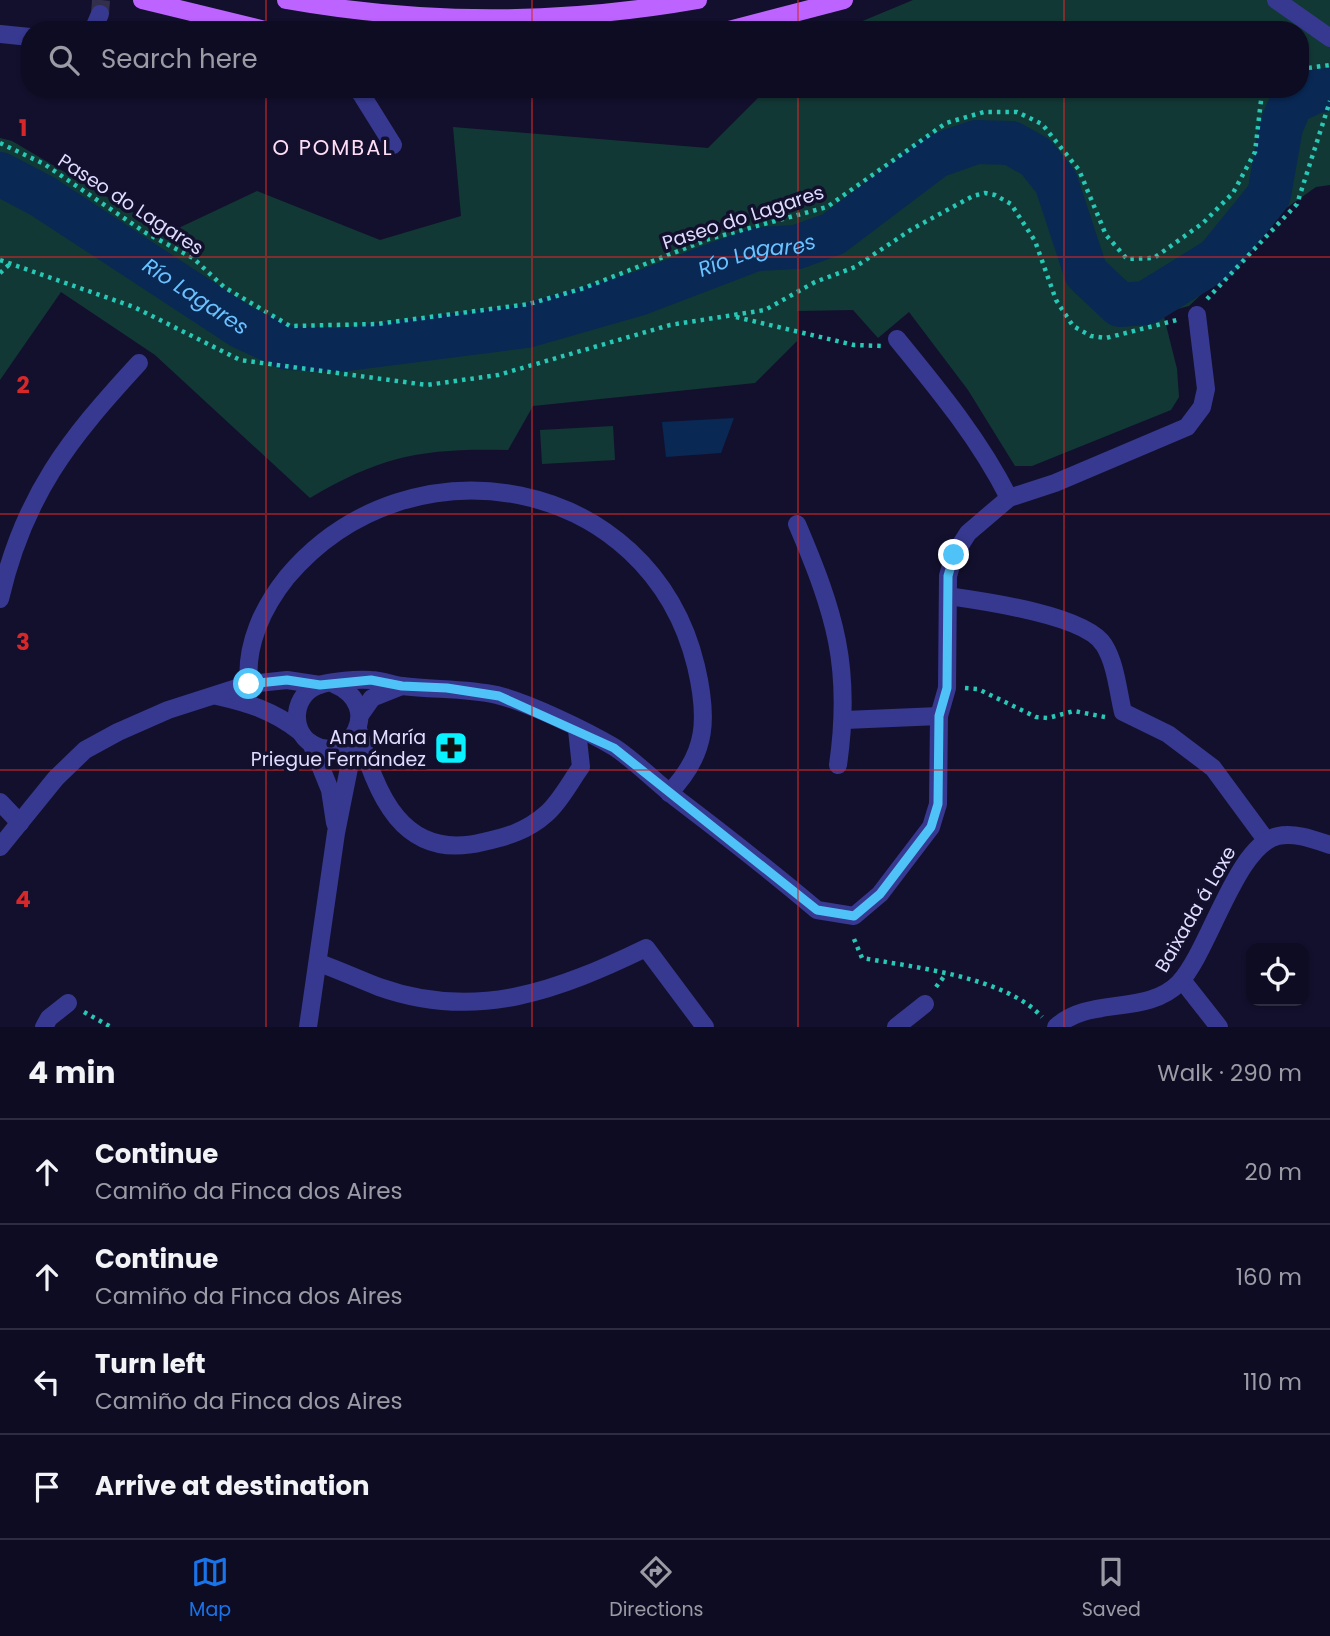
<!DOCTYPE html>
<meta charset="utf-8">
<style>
:root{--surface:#0e0c22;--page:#17152a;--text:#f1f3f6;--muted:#9b9ba5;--line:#2e2c40;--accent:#1a73e8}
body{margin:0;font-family:Poppins,sans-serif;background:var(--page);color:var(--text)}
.controls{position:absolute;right:21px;bottom:21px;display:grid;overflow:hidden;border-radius:14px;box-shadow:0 2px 5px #0004}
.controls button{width:63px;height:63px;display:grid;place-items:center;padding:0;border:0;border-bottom:2px solid var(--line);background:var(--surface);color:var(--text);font:35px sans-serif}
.stop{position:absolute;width:21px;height:21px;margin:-16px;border:5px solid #4fc3f7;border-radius:50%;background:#fff}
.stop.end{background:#4fc3f7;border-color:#fff;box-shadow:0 2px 7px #0008}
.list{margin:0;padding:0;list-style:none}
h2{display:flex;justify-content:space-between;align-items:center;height:91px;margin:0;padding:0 28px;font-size:30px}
h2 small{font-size:23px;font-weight:400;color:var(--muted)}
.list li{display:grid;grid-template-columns:46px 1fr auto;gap:21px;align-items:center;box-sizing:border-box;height:105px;padding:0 28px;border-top:2px solid var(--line)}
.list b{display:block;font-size:26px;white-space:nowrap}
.list p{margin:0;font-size:23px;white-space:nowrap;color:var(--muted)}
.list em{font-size:23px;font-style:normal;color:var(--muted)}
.icon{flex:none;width:38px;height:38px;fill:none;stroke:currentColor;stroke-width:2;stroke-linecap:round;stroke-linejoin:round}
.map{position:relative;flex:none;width:1330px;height:1027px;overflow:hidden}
.search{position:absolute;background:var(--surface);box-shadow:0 2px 5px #0004;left:21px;right:21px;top:21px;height:77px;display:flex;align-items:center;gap:18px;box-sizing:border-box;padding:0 24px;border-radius:28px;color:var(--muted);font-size:26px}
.sheet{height:511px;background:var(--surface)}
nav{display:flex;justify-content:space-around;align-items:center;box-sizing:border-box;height:98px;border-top:2px solid var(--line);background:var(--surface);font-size:19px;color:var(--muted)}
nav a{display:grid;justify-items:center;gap:4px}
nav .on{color:var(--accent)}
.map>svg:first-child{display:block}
.green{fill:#123835}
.water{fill:#092854}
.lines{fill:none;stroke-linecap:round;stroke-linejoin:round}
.river{stroke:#092854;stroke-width:44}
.minor-tunnel{stroke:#322f4d;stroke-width:18;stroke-dasharray:18 9;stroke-linecap:butt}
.path{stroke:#27c8b6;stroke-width:4.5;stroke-dasharray:3.5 5;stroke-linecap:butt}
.minor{stroke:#373990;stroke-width:18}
.primary{stroke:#bd63ff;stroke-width:18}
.route{stroke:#4fc3f7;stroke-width:9}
.grid{fill:none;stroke:#d62828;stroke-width:2;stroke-opacity:0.55}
.labels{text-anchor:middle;stroke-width:7;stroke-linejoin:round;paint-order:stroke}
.street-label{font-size:19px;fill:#dfdcff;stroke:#13102e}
.poi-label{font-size:19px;fill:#dfdcff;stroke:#13102e;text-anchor:end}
.neighbourhood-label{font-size:21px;letter-spacing:2px;fill:#ffdef5;stroke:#13102e}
.water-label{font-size:21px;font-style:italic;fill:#6ac2ff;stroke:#13102e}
.grid-label{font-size:23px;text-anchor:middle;font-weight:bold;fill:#d62828;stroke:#13102e;stroke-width:7;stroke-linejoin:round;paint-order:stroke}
</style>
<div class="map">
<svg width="1330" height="1027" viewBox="0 0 1330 1027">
<rect width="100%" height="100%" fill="#13102e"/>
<g class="green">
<path d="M913,0H1330V185L1316,187L1285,209L1249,249L1189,306L1163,313L1177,369L1179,397L1171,410L1032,466H1015L968,390L909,312L878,338L853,310L797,311V341L755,383L533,406L508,450C425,448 382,455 310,498L155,355L61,292L0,380V138L12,141L168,233L257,191L380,240L461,216L453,127L708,148L767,89H1300V30H841Z"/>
<path d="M613,426L615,460L542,464L540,430Z"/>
</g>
<path class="water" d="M734,418L721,453L666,457L662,422Z"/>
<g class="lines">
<path class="river" id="s1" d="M0,174L42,196L242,327L287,348L340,350L526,326L641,293L756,249L797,247L833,234L936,156L976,142L1011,143L1036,157L1056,182L1086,273L1120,305L1146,303L1217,259L1269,195L1281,127L1291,103L1316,91L1330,90"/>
<path class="minor-tunnel" d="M100,14L101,0"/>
<g class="path">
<path d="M1300,69L1330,65"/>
<path d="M0,143L44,164L146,233L193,258L224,287L290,326L377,324L529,304L584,288L709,239L827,207L946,123L984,112H1017L1042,124L1079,170L1106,235L1127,259L1154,258L1203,223L1233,193L1255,152L1262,92L1265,89"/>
<path d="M0,260L134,307L240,360L427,385L498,375L670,325L765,310L815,282L855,267L912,229L973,196L985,193L995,195L1011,204L1035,241L1056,300L1073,326L1091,336L1106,338L1177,320"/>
<path d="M0,273L11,263"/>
<path d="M1207,299L1297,204L1330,101"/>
<path d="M736,317L854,345L881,346"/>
<path d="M965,688L978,689L1036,717L1048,718L1074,711L1105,717"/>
<path d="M854,939L862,958C913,967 1006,977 1042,1017"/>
<path d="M936,987L946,974"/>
<path d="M84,1012L111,1027"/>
</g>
<g class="minor">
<path d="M1276,0L1330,38"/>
<path d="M93,30L100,14"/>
<path d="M0,34L30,37"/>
<path d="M355,89L360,92L393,145"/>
<path d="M897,339C938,389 980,440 1009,498"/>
<path d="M797,524C835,613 852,667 838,765"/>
<path d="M948,596C983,601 1086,615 1104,645C1116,664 1118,692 1123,712L1168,734L1213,768L1266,840"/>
<path d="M0,599C24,495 69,439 139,363"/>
<path d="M249,684C245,645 263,607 287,577C410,431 650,476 696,666C708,717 708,753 669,793"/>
<path d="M334,684C385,706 349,766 312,744C289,730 293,694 319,685C332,681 357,679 371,680C382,680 392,685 402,686C434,690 466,688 497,695C529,703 585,730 614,747C637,762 657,784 680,801C726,836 772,872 817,910L854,916L880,894L931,827L938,804L939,716L947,688L948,576L954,555L968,533L1009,498L1055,483L1187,427L1202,407L1206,389L1197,315"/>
<path d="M217,696C248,703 274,711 299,731"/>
<path d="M360,715L372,698L402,686"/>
<path d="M845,720L939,716"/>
<path d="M358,729C376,794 402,862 483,842C506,837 527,831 546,814C560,802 570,782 581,767L577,730"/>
<path d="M311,743L330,790L335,823"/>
<path d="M0,802L20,823"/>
<path d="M0,847L56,778L85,750L118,732L168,710L249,684L287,680L320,685"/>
<path d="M319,963C339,970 358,979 379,987C477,1022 559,990 646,948L705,1027"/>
<path d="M1182,980L1219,1027"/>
<path d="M44,1027L49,1018L68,1003"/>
<path d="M308,1027L336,833L351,758L349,740"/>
<path d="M896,1027L925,1004"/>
<path d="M1056,1027C1088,996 1147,1016 1179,983C1210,950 1236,845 1278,836C1295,832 1315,840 1330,845"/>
</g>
<g class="primary">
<path d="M142,0L265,30"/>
<path d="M286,0C421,24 562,24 698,0"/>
<path d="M729,30L844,0"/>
</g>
</g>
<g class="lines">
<path class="route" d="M249,684L287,680L320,685L371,680L402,686L447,688L499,696L614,748L817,910L854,916L880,894L931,827L938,804L939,716L947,688L948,576L954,555"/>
</g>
<path class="grid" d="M266,0V30M532,0V30M798,0V30M1064,0V30M266,89V1027M532,89V1027M798,89V1027M1064,89V1027M0,257H1330M0,514H1330M0,770H1330"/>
<defs>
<symbol id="pharmacy-square" viewBox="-11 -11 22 22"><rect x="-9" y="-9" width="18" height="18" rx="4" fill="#08f3ff" stroke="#13102e"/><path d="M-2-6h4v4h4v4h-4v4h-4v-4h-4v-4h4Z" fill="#111"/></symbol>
</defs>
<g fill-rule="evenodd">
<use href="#pharmacy-square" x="432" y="729" width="38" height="38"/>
</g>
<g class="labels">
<g class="street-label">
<text transform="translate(131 204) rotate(33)" y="7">Paseo do Lagares</text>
<text transform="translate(743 217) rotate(-18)" y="7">Paseo do Lagares</text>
<text transform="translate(1195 909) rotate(-60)" y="7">Baixada á Laxe</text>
</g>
<g class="poi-label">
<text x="426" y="744">Ana María<tspan x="426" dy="22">Priegue Fernández</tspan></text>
</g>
<g class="neighbourhood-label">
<text x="333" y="155">O POMBAL</text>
</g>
<g class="water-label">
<text dy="7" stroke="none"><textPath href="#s1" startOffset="819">Río Lagares</textPath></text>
<text dy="7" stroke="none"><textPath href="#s1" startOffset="231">Río Lagares</textPath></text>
</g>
</g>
<g class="grid-label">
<text x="23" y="136">1</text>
<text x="23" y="393">2</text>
<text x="23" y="650">3</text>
<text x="23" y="907">4</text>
</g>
</svg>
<div class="controls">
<button><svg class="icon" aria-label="locate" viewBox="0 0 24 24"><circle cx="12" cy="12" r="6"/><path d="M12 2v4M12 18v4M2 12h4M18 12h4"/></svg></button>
</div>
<div class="stop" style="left:249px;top:684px"></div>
<div class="stop end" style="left:954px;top:555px"></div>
<div class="search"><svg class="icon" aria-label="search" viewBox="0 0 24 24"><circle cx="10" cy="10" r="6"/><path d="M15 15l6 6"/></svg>Search here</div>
</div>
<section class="sheet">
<h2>4 min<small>Walk · 290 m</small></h2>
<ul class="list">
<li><svg class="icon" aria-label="ahead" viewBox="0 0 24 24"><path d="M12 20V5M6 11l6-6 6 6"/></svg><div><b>Continue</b><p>Camiño da Finca dos Aires</p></div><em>20 m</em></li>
<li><svg class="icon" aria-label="ahead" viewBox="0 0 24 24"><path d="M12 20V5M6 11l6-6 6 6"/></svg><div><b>Continue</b><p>Camiño da Finca dos Aires</p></div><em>160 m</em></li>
<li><svg class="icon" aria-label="left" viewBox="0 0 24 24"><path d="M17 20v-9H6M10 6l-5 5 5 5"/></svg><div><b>Turn left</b><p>Camiño da Finca dos Aires</p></div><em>110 m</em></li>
<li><svg class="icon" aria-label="arrive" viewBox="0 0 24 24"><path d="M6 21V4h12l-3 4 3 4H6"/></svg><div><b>Arrive at destination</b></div></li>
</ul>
</section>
<nav>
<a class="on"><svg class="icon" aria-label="map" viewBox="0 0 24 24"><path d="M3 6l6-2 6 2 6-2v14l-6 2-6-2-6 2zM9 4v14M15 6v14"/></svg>Map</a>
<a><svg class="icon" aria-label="directions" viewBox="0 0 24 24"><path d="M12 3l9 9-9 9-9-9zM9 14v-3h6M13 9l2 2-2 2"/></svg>Directions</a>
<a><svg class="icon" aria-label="saved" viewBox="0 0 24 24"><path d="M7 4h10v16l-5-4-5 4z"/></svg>Saved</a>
</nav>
